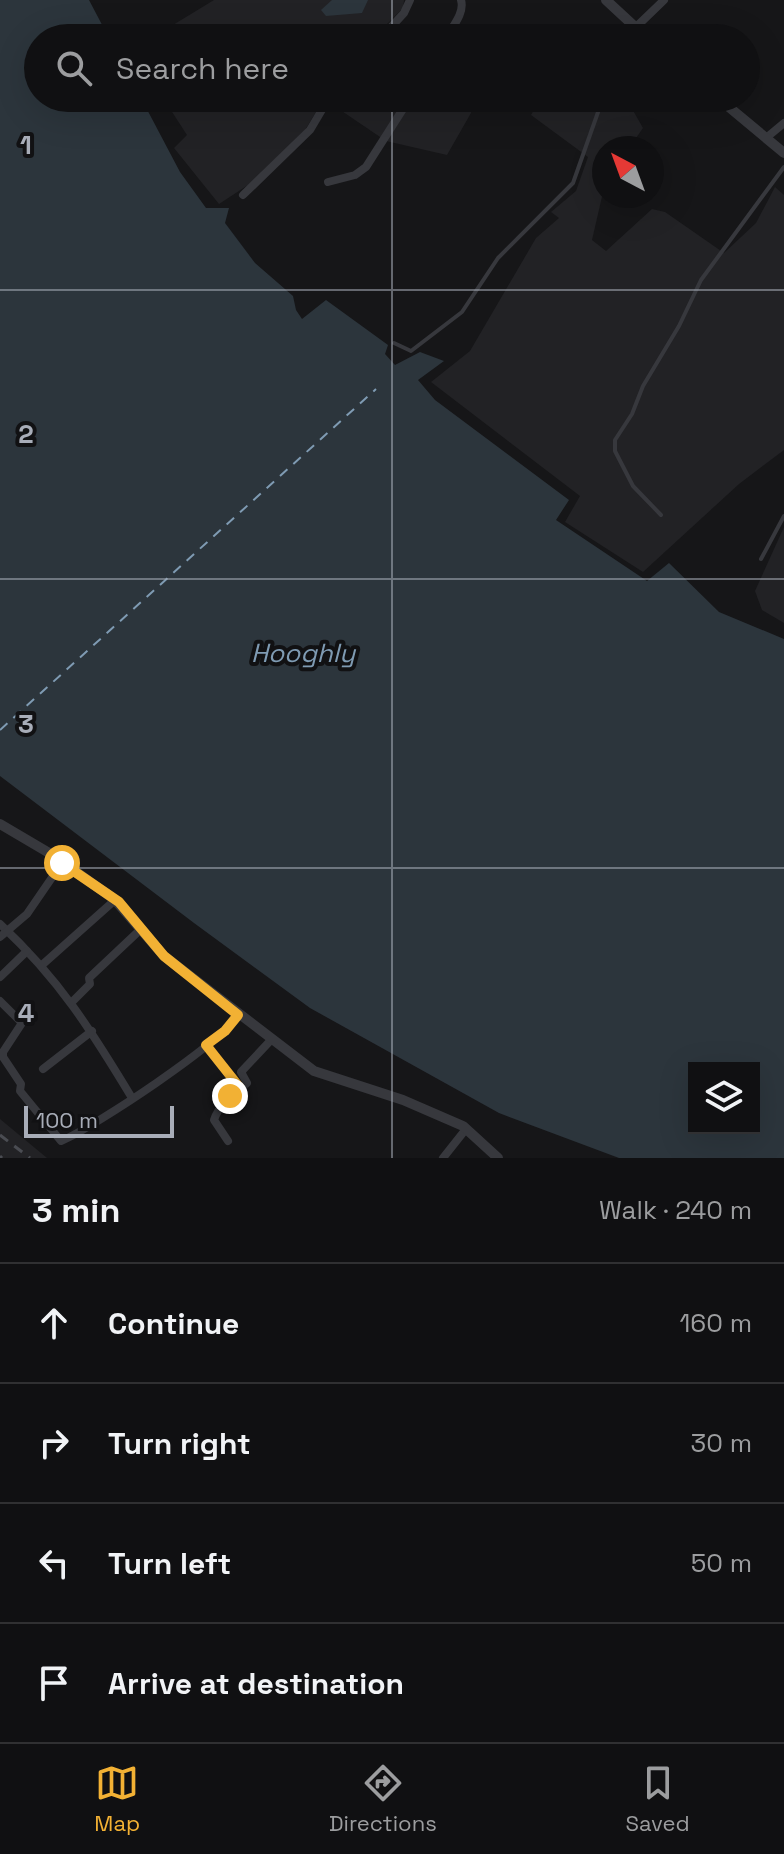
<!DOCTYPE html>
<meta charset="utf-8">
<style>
:root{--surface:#101012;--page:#1e1e20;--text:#f1f3f6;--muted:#9c9d9f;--line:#303032;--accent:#f2b134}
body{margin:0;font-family:"Space Grotesk",sans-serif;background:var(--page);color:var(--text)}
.controls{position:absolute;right:24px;bottom:24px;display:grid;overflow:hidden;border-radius:0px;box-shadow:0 8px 32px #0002}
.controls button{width:72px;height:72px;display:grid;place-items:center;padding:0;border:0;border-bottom:2px solid var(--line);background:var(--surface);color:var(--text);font:40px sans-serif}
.compass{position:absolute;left:592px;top:136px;width:72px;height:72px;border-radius:50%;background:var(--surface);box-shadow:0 8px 32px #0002;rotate:319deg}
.scale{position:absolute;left:24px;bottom:20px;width:150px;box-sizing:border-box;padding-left:8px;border:4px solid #a8adb8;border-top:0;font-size:22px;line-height:28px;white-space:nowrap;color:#a8adb8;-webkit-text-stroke:6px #111113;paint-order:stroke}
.stop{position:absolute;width:24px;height:24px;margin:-18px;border:6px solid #f2b134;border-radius:50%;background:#fff}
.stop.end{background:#f2b134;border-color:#fff;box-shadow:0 2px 8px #0008}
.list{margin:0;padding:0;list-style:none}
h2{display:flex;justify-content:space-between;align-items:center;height:104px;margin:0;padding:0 32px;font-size:34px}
h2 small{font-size:26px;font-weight:400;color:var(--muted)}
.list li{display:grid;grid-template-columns:52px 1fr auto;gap:24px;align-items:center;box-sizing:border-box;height:120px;padding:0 32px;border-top:2px solid var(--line)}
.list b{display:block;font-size:30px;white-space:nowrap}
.list em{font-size:26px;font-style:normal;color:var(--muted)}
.icon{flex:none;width:44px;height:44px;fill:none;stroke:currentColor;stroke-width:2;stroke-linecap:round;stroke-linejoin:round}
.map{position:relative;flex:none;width:784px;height:1158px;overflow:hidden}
.search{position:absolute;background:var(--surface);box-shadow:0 8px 32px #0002;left:24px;right:24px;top:24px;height:88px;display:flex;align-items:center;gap:20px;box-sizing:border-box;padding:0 28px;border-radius:44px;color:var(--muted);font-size:30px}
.sheet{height:584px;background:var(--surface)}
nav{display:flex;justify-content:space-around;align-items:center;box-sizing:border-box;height:112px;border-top:2px solid var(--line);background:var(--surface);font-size:22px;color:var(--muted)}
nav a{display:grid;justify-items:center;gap:4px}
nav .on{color:var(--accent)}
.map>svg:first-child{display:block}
.built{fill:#222225}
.water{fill:#2c353c;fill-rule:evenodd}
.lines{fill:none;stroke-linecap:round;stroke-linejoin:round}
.ferry{stroke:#7f9bb3;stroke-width:2;stroke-dasharray:10 8;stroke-linecap:butt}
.service{stroke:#37383d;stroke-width:4}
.minor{stroke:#37383d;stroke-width:8}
.tertiary{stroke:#37383d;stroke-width:10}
.rail{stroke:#4a4c52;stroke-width:3;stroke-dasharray:10 8;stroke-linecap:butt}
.route{stroke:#f2b134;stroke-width:10}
.grid{fill:none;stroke:#a8adb8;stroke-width:2;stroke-opacity:0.55}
.labels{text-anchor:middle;stroke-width:8;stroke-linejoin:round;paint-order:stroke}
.water-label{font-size:26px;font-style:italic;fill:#7f9bb3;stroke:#111113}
.grid-label{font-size:26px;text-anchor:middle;font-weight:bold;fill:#a8adb8;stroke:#111113;stroke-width:8;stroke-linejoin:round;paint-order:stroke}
</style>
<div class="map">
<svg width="784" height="1158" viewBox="0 0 784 1158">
<rect width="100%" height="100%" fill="#161618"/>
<g class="built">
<path d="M214,0H404L403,8L385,26L405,38H170L168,28Z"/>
<path d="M163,98H473L471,113L447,155L386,141L324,99L305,130L248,185L219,204L174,148L187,135Z"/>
<path d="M541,98H564L604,112L608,98H626L643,128L629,148H604V188L592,240L606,251L652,209L665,212L724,253L756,223L775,187L784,195V450L739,484L643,572L565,522L580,496L431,382L470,351L536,238L559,218L551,212L576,191L588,157L531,115Z"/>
<path d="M784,527V623L762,610L755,591Z"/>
<path d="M0,1119L47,1158H0Z"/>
</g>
<g class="water">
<path d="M0,0H89L109,38H38V98H141L180,172L206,208H229L225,223L255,263L293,296L296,310L302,319L326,300L388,345L385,354L395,365L420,352L444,361L418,380L435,400L569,500L556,520L647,581L669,563L719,612L784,639V1158H619L499,1113L310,1008L194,923L0,776ZM754,1068V1128H694V1068Z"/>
<path d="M332,0H368L362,13L326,16L321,10Z"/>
</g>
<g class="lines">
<path class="ferry" d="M0,730L376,389"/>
<g class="service">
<path d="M394,343L411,351L462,312L498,258L573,183L603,98"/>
<path d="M661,515L633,486L615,451V440L632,414L643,386L679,326L701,280L784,167"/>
<path d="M761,559L784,516"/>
</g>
<g class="minor">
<path d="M635,28L664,0"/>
<path d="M381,38L404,13L410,0"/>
<path d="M446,38C452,27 465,13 461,0"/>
<path d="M766,138L784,123"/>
<path d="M328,182L355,175L366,167L410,98"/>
<path d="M243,195L310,130L329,98"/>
<path d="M0,924C59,979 91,1030 132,1098"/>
<path d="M0,937L27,914L62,863"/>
<path d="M42,965L115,900"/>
<path d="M0,977L27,951"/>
<path d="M0,1001L22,1023L3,1052V1057L21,1084L20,1091L61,1141C96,1126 220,1044 238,1015"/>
<path d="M72,1002L90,984L89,978L141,929"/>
<path d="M206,1045L240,1088"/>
<path d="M43,1069L92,1031"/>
<path d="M228,1141L214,1120C219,1104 233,1094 247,1083L241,1072L271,1040"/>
<path d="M443,1158L466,1129"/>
</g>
<g class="tertiary">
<path d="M606,0L647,38"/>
<path d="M718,98L784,153"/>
<path d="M0,824L56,857L115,900L164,956L314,1071L403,1100L463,1126L498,1158"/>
</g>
<g class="rail">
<path d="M0,1135L30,1158"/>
<path d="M0,1156L2,1158"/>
</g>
</g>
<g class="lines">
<path class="route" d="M62,863L119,902L164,956L238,1015L225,1031L206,1045L240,1088L230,1096"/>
</g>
<path class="grid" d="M392,0V38M392,98V1158M0,290H784M0,579H784M0,868H784"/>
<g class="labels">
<g class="water-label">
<text x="303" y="662">Hooghly</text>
</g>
</g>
<g class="grid-label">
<text x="26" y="154">1</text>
<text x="26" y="443">2</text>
<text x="26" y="733">3</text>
<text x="26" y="1022">4</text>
</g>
</svg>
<div class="controls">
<button><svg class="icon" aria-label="layers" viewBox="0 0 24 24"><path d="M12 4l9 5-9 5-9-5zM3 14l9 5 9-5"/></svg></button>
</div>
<svg class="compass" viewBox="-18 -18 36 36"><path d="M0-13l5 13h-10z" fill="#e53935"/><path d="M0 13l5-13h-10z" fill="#9c9d9f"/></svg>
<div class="scale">100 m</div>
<div class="stop" style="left:62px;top:863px"></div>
<div class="stop end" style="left:230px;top:1096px"></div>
<div class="search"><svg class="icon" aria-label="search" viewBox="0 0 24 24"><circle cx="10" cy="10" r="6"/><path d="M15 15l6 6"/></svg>Search here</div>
</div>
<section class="sheet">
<h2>3 min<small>Walk · 240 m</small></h2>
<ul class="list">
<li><svg class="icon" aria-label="ahead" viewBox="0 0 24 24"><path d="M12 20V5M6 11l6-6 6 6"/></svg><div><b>Continue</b></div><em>160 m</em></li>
<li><svg class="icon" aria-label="right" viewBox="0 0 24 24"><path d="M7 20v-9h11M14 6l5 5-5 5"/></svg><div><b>Turn right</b></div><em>30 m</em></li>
<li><svg class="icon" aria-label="left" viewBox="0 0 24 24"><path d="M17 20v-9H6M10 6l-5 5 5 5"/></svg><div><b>Turn left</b></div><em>50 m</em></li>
<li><svg class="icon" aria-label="arrive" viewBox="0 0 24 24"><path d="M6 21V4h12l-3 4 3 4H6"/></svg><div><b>Arrive at destination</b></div></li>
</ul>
</section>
<nav>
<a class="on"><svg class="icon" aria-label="map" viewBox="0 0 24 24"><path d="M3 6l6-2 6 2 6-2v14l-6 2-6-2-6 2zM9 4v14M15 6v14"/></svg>Map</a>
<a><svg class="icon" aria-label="directions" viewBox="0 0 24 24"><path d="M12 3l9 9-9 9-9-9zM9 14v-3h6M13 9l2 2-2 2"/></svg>Directions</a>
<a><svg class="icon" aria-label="saved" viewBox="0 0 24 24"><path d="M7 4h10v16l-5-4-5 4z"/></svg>Saved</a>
</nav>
